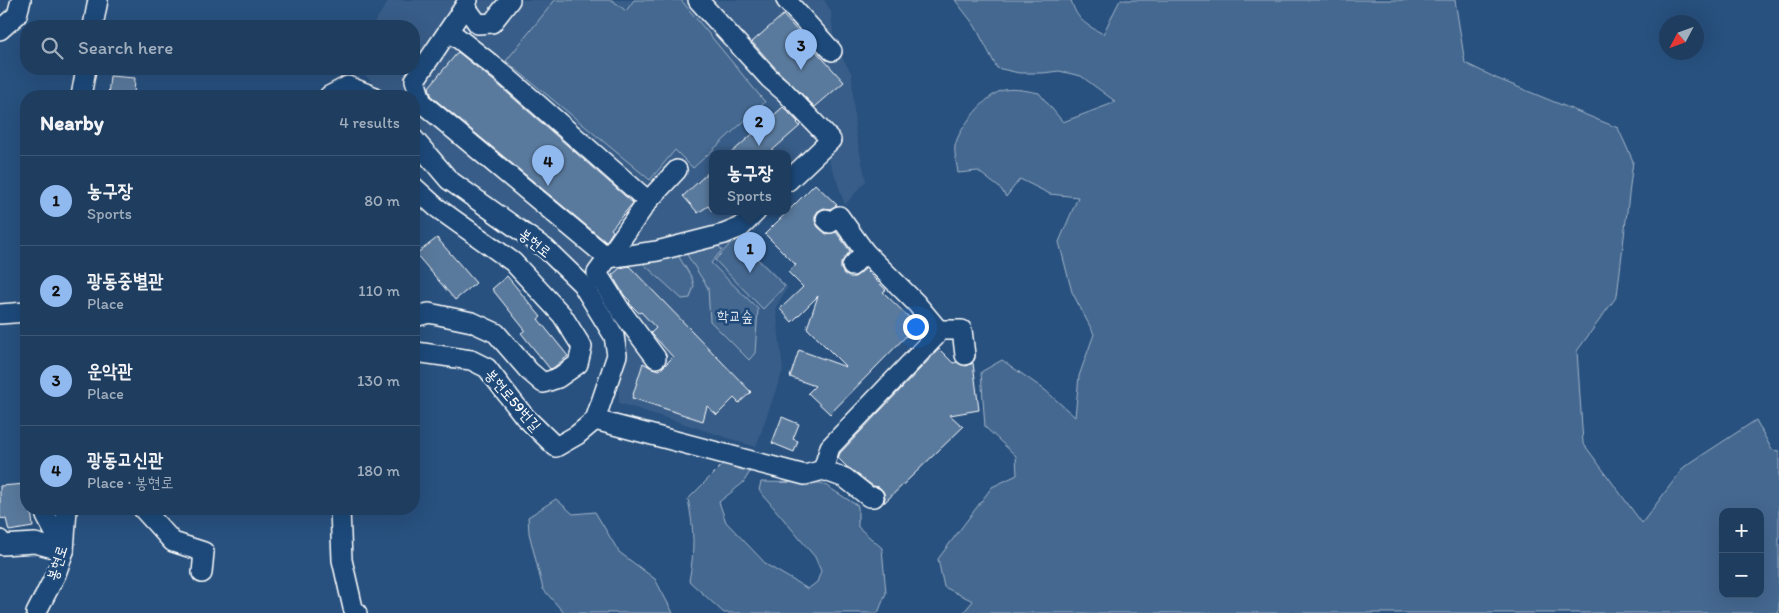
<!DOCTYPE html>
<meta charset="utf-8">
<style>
:root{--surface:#1e3d5f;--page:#264465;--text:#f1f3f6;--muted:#a1aebd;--line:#3c5674;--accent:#90b9f0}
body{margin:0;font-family:Itim,"Poor Story",sans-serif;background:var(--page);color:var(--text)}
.controls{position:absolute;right:15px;bottom:15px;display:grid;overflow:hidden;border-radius:10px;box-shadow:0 5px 20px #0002}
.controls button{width:45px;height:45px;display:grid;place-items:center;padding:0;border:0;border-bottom:1px solid var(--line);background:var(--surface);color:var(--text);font:25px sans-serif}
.compass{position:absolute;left:1659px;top:15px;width:45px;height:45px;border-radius:50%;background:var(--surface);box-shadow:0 5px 20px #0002;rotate:229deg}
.you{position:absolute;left:915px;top:326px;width:18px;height:18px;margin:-12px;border:4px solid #fff;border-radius:50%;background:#1a73e8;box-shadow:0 0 0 8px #1a73e833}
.badge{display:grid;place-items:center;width:32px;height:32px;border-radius:50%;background:var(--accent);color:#111;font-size:16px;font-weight:700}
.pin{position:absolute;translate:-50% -41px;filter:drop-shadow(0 1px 2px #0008)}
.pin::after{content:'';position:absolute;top:26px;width:18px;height:15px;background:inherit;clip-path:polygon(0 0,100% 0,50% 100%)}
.popup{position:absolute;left:709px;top:150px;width:82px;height:65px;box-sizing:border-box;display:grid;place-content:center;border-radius:10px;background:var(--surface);filter:drop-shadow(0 1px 4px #0005);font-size:16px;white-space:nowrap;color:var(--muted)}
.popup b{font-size:19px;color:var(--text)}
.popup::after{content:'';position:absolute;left:50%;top:100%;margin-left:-10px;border:10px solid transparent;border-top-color:var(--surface)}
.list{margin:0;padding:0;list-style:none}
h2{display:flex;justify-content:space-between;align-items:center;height:65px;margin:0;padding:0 20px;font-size:21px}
h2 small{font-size:16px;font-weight:400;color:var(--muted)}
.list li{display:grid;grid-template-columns:32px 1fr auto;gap:15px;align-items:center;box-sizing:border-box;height:90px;padding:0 20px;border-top:1px solid var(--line)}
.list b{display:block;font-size:19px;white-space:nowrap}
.list p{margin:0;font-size:16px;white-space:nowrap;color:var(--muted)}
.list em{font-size:16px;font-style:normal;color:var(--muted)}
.icon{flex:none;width:28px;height:28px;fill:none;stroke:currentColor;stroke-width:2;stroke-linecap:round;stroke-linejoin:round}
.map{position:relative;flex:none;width:1779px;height:613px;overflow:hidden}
.search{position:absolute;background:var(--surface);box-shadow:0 5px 20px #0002;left:20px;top:20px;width:400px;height:55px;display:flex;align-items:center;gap:12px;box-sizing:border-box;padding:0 18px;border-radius:20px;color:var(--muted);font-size:19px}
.panel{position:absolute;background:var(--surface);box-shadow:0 5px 20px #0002;left:20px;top:90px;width:400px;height:425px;border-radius:20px}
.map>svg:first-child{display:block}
.built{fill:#375d88}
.green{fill:#446890;stroke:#a2b4c8;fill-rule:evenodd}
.building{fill:#5a7a9d;stroke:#fff}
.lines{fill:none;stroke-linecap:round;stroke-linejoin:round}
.minor-casing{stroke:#fff;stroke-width:22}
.minor{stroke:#1f4a7a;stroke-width:19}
.labels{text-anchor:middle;stroke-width:5;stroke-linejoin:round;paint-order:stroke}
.street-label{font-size:15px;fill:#fff;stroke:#1f4a7a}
.park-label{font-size:15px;fill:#dae1e9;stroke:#1f4a7a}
</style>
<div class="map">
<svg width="1779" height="613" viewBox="0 0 1779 613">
<rect width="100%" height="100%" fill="#28517f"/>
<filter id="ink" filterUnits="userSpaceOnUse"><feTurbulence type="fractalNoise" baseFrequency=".02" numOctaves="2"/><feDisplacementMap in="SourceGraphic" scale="10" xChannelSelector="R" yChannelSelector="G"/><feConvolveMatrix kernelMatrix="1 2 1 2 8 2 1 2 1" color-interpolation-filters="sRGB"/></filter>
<g filter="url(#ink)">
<path class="built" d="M389,0H824L831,11L834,44L852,74L855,129L866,181L845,205L834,173L826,155L788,190V154H712V212H763L736,236L788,287L776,307L783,370L756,447L619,403V334L579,268L454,177L414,133V96H381L372,82L358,69H414V26H372Z"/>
<g class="green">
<path d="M555,0H612L626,11L634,0H681L765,102L693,168L675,150L650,180L506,61Z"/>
<path d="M955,0H1071C1077,20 1085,24 1103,34L1120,0H1455L1465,63L1498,79L1618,128L1633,161L1617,296L1577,351L1583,443L1642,523L1684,467L1756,420L1772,450L1779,451V613H963L973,601L944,587L938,559L992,487L1017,475L1016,456L985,427L981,372L1002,360L1045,390L1075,417L1079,376L1094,334L1072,292L1059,242L1078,197L1050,194L1020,179L1006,197L1001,189L978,171L958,173C957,165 954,154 955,146C958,129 987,93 1004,90C1016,88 1028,91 1039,93L1063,122L1116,102L1081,76L1059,71L1043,73H1019L997,68L975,26ZM1723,512H1760V594H1723Z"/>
<path d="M736,238L785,286L763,309L715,260Z"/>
<path d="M713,240L722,250L711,263L758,309L755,353L749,360L710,321L708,288L684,250Z"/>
<path d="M674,249L692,278L694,286L690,298L682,299L637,258Z"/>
<path d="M724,463L751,470L743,483L719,502L726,522L767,565L808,589L817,582L821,571L815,557L759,490L761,482L822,483L858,506V527L882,548L886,593L878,613H724L689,581C695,549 694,530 688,499Z"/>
<path d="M556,499L573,514L595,512L619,552L655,579L673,613H564L543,589L529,533L528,517Z"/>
</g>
<g class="building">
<path d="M783,15L844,82L815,107L778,71L752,42Z"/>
<path d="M458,52L494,81L633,203L611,229L613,231L606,242L432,97L429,87Z"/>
<path d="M110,76L135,78L134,96H108Z"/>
<path d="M783,107L798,122L797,123L800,126L768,154H730Z"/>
<path d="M712,169V211L708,206L698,213L683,196Z"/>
<path d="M815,184L837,205L830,209L824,208L818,211L815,216V221L818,227L826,234L836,232L850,251L841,263V269L844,274L849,277H855L865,269L886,290L883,292L917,325L830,414L808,393L815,386L790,377L799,350L846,367L807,328L818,296L792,322L780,309L803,287L788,272L796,265L765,234Z"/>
<path d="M437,238L476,283L455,300L416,254Z"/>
<path d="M629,266L751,392L739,403L734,398L717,415L707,406L703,421L632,398L643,363L652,368L660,370L673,357L651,333L656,328L641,312L639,313L629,303L630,301L624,295L612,275L620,268Z"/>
<path d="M507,276L541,317L538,319L568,356L553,368L550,369L521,333L525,330L492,289Z"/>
<path d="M939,349L953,363L957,362L966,366L973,363L979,410L950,415L963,427L884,503L885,497L883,491L879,487L873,486L847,467L838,458L840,453Z"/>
<path d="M782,417L799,424L793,439L798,441L794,452L772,443Z"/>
<path d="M26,484V509H31L33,527L9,531L6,519L0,518V486Z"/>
</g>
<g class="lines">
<defs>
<g id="minor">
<path d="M468,0L465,6L478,24L492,23L510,0"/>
<path d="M698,0L770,79L785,92L831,140L788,181"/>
<path d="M786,0L832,51"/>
<path d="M465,6L415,80L422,103L608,258L597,273L621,311L656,358"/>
<path d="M93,26L98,0"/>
<path d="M0,30L17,15L21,0"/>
<path d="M449,31L501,72L648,201"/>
<path d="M81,96L86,69"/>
<path d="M329,96L348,86L373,96"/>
<path d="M414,139L449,180L546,249L582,284L614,336L617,355L595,420L577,435L556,447L524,416L487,368L471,360L416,352L414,353"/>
<path d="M414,187L436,207L513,262L562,315L582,347L578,364L558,378L543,383L529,371L496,333L472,322L429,313L414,317"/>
<path d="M608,258L657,251L724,234L741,227L756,212"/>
<path d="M608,258L648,201L677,170"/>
<path d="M852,266L865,252"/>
<path d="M0,314L26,312"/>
<path d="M936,330H962L965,355"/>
<path d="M595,420L805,475L823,470L845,478L869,497H874"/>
<path d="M823,470L830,447L935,337L936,327L916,303L865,252L839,216L830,223L826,219"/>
<path d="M46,509V516L64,550"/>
<path d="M143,509L173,542L204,552L202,573"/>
<path d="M340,509L342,560L353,608L357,613"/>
<path d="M0,540L2,545L35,543L64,551"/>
<path d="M36,613L56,574L64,551L67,509"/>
</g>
</defs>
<use href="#minor" class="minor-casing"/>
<use href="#minor" class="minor"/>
</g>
</g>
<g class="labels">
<g class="street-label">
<text transform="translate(535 243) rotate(38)" y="5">봉현로</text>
<text transform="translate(513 400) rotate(49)" y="5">봉현로59번길</text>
<text transform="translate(57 563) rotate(-72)" y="5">봉현로</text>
</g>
<g class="park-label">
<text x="735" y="321">학교숲</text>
</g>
</g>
</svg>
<div class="controls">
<button>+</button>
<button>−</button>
</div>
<svg class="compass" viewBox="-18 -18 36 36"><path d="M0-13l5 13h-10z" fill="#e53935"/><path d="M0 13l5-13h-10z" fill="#a1aebd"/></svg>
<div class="you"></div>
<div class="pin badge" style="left:750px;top:273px">1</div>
<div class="popup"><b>농구장</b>Sports</div>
<div class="pin badge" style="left:759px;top:146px">2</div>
<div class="pin badge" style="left:801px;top:70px">3</div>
<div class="pin badge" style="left:548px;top:186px">4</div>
<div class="search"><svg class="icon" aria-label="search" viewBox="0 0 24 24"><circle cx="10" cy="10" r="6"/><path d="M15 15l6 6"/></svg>Search here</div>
<section class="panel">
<h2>Nearby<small>4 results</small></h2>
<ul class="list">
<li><span class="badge">1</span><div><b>농구장</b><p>Sports</p></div><em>80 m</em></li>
<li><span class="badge">2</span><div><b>광동중별관</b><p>Place</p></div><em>110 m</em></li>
<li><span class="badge">3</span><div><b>운악관</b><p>Place</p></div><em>130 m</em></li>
<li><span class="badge">4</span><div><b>광동고신관</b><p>Place · 봉현로</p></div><em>180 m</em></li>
</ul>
</section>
</div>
